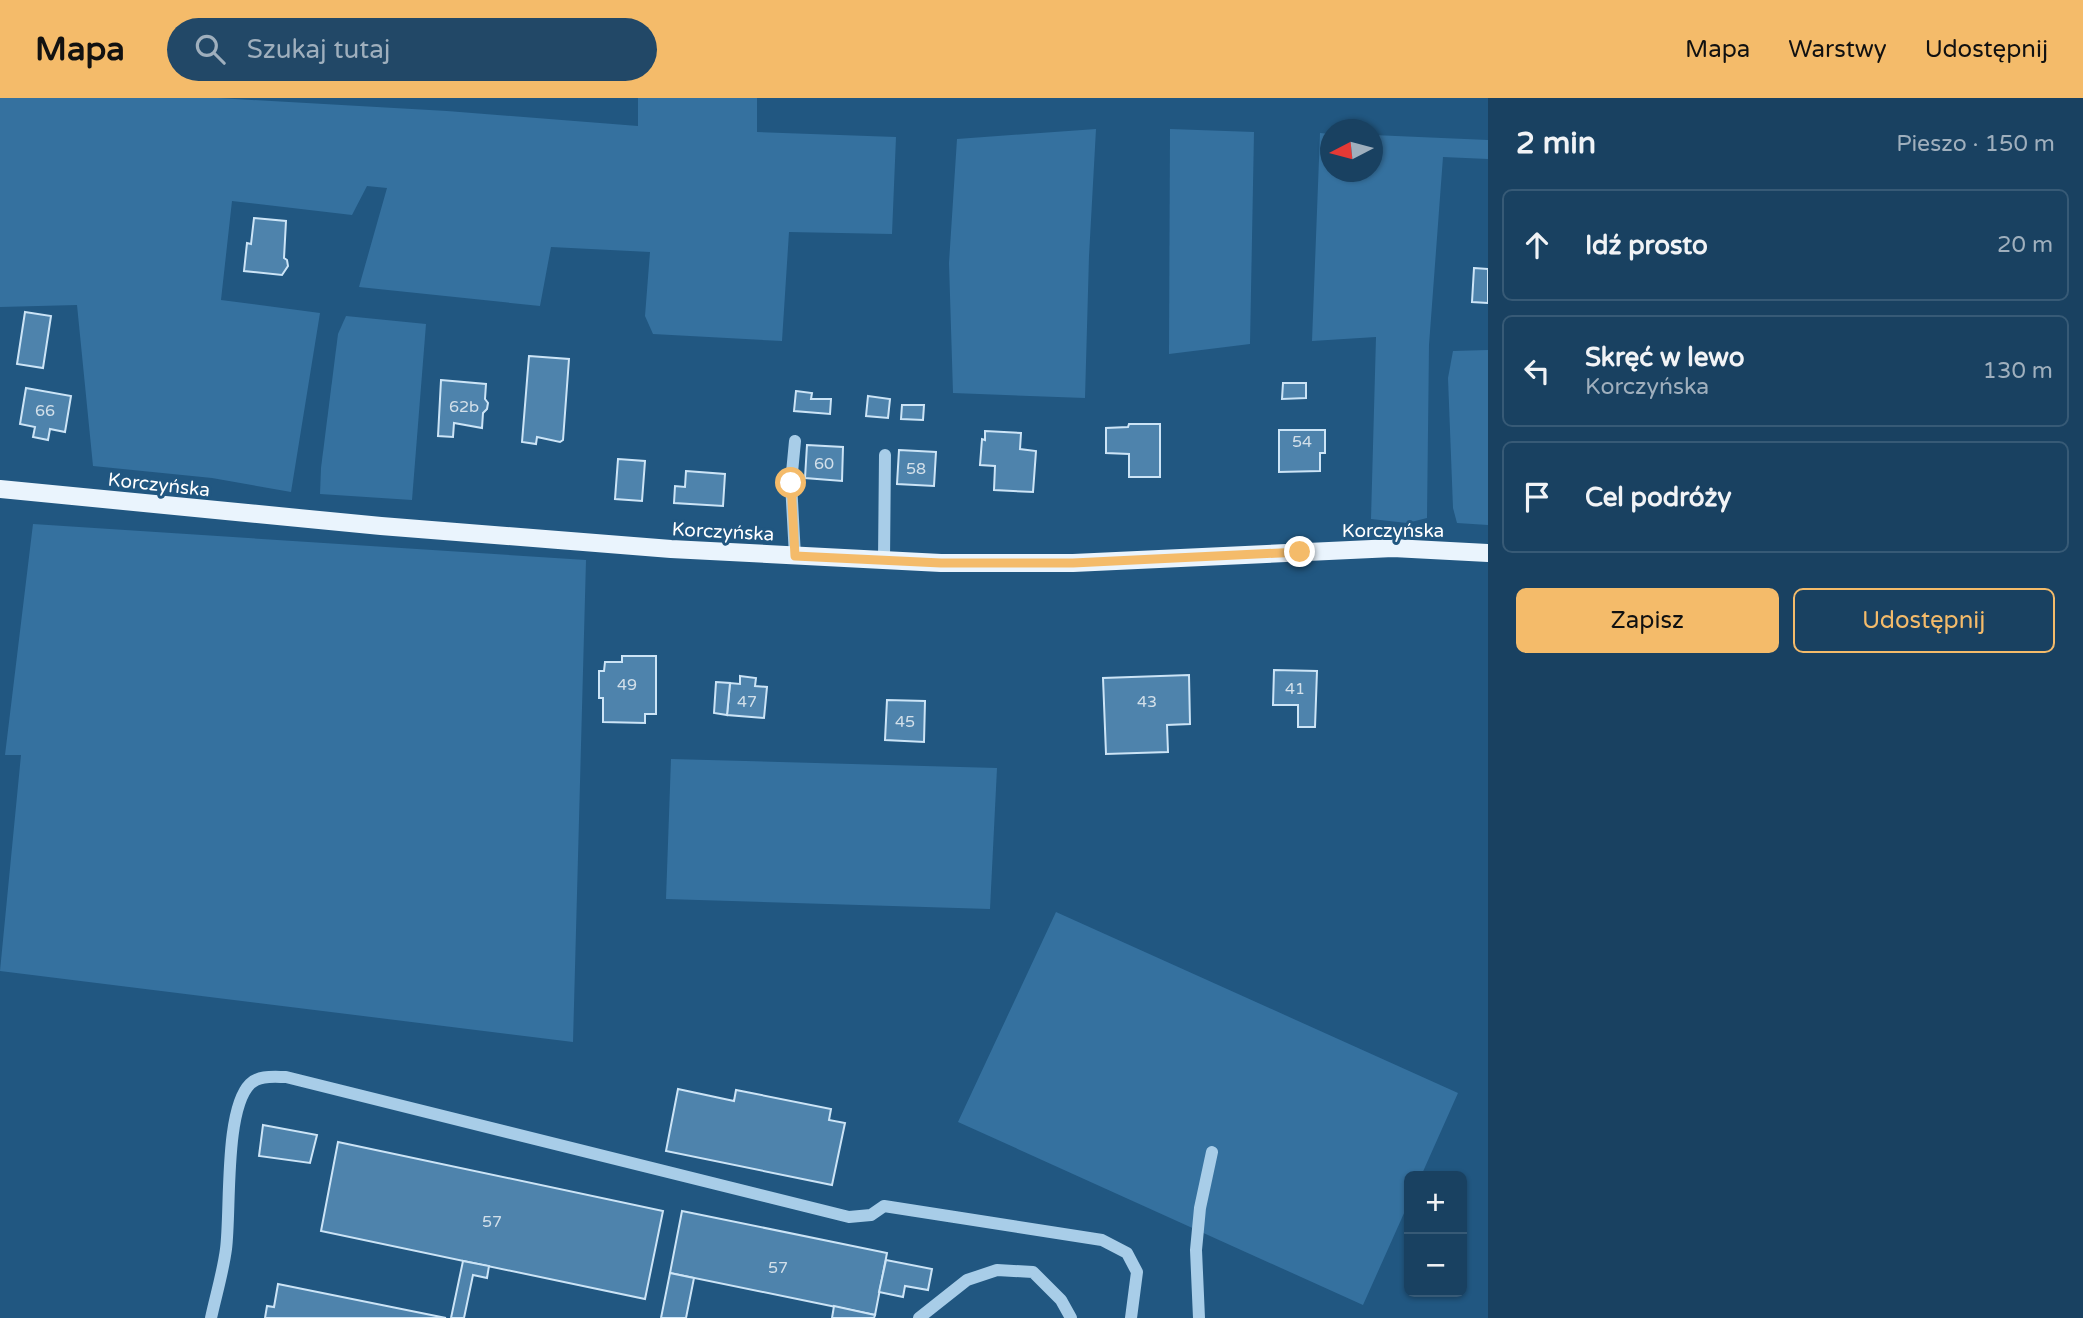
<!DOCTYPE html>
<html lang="pl">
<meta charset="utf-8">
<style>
:root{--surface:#194161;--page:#224867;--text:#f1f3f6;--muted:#9fafbd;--line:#375a76;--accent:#f4bb6a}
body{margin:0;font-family:"Varela Round",sans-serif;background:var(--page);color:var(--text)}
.controls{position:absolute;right:21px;bottom:21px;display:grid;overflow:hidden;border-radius:10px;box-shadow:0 2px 5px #0004}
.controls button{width:63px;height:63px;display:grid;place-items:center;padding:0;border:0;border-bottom:2px solid var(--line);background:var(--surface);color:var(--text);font:35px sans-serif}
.compass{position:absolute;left:1320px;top:21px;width:63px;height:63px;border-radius:50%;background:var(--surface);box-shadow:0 2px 5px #0004;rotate:264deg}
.stop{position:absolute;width:21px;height:21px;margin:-16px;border:5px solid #f4bb6a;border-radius:50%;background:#fff}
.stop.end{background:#f4bb6a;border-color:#fff;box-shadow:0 2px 7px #0008}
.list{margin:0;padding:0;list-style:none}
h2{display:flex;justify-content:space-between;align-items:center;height:91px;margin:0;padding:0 28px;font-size:30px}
h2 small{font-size:23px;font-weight:400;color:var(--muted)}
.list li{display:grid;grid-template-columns:46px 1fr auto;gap:21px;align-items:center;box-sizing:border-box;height:112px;margin:0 14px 14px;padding:0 14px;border:2px solid var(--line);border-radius:10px}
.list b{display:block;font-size:26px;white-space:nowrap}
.list p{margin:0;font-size:23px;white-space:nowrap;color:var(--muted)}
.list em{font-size:23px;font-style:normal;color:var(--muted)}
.actions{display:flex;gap:14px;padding:21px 28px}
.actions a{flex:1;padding:16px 0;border:2px solid var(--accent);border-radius:10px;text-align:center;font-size:24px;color:var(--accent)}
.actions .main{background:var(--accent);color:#111}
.icon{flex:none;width:38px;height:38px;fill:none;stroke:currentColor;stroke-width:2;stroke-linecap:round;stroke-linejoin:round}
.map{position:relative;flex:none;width:1488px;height:1220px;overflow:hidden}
header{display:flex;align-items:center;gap:42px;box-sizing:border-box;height:98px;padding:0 35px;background:var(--accent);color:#111}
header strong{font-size:33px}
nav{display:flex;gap:38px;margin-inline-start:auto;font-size:24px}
.search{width:490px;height:63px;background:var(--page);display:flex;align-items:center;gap:18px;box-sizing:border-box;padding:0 24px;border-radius:38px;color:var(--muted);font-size:26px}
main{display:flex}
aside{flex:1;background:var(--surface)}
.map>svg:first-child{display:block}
.green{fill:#35719f}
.building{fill:#4e83ac;stroke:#cce4f6;stroke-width:2}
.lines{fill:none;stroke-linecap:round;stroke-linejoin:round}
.minor{stroke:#a8cde8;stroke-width:12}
.major{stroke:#eaf4fd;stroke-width:18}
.route{stroke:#f4bb6a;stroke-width:9}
.labels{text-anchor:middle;stroke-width:6;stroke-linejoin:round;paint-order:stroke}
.number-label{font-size:16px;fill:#d3e0ea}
.street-label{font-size:19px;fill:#fff;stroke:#215781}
</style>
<header>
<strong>Mapa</strong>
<div class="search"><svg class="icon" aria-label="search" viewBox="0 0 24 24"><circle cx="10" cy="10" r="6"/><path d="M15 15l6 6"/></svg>Szukaj tutaj</div>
<nav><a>Mapa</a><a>Warstwy</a><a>Udostępnij</a></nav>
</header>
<main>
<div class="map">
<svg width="1488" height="1220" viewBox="0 0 1488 1220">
<rect width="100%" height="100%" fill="#215781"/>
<g class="green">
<path d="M0,0H218L447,13L638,28V0H757V34L896,39L892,136L789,134L782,243L653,236L645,218L650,154L551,149L540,208L359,189L387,90L367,88L352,117L232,103L221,202L320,215L291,394L212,380L93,368L77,207L0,209Z"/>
<path d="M1096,31L1089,158L1085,300L953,295L949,165L957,41Z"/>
<path d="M1170,31L1254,34L1250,246L1169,256Z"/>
<path d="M1320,35L1330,36V74H1372L1373,37L1488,42V61L1443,59L1429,247L1427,420L1407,425L1371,421L1376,239L1312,243Z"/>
<path d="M346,218L426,226L412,402L320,396L321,370L338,236Z"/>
<path d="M1488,252V427L1457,425L1453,410L1448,280L1453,253Z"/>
<path d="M33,426L586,462L573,944L0,873L21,657H5Z"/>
<path d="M671,661L997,670L990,811L666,801Z"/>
<path d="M1056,814L1458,995L1421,1078H1409V1104L1363,1207L958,1024Z"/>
</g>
<g class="building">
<path d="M254,120L286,123L284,160L287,162L288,168L282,177L244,173L247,145L251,146Z"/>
<path d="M1474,170L1488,171V205L1472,204Z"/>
<path d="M25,214L51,218L43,270L17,266Z"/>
<path d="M529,258L569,261L563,342L560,344L537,339L536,346L522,344Z"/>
<path d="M441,282L486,286L485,301L488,305L487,311L483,315L482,330L454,325L453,339L438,338Z"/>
<path d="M1283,285H1306V300L1282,301Z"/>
<path d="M26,290L71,298L65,334L50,331L48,342L33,339L35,329L20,326Z"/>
<path d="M796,293L812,295L811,301H831L830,316L794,313Z"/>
<path d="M868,298L890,301L888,320L866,318Z"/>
<path d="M902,307H924L923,322L901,321Z"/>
<path d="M1129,326H1160V379H1129V356L1106,355V330L1128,329Z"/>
<path d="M1279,332H1325V355H1320V373L1279,374Z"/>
<path d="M985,333L1021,335L1020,351L1036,353L1033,394L994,392L995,368L980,367L982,341L985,342Z"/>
<path d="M807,347L843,349L842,383L805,380Z"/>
<path d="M899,352L936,354L934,388L897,386Z"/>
<path d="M618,361L645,363L642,403L615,401Z"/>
<path d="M686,373L725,376L723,408L674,405L675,388L685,389Z"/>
<path d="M622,558H656V616H645V625L603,624V600H599V573H604L605,564H622Z"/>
<path d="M1274,572L1317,573L1315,629H1298V607H1273Z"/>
<path d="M1189,577L1190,626L1167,627L1168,654L1106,656L1103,580Z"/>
<path d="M740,578L756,580L755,588L767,589L764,620L727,617L730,585L740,586Z"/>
<path d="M716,584L730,585L727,617L714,615Z"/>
<path d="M887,602L925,603L924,644L885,642Z"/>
<path d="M678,991L734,1003L736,992L831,1011L829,1022L845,1025L832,1087L666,1053Z"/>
<path d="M263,1027L317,1037L310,1065L259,1058Z"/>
<path d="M338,1044L663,1113L645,1201L321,1133Z"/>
<path d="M682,1113L887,1155L875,1217L670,1175Z"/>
<path d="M886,1162L932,1171L928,1192L905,1188L903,1199L879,1194Z"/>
<path d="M463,1163L489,1168L487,1180L473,1177L464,1220H451Z"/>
<path d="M670,1175L694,1180L686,1220H661Z"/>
<path d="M278,1186L446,1220H265L267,1208L274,1209Z"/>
<path d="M834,1208L875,1217L874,1220H832Z"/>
</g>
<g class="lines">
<g class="minor">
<path d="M795,343L791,385L795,458"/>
<path d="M884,462L885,357"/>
<path d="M211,1220C216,1197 223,1174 226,1151C231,1113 224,1012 250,986C259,977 274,979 286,979L849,1119L871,1117L884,1108L1102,1142L1127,1155L1137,1174L1131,1220"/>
<path d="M919,1220L967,1182L997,1172L1033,1174L1061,1202L1071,1220"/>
<path d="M1199,1220L1196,1152L1200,1110L1212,1054"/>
</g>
<path class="major" d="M0,391L381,428L671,451L941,465H1073L1393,450L1488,455"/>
</g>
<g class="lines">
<path class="route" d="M791,385L795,458L941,465H1073L1300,454"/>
</g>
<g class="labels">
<g class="number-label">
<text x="464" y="314">62b</text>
<text x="45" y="318">66</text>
<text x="1302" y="349">54</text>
<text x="824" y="371">60</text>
<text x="916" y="376">58</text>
<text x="627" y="592">49</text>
<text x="1295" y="596">41</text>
<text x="747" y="609">47</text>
<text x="1147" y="609">43</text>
<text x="905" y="629">45</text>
<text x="492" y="1129">57</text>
<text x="778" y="1175">57</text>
</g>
<g class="street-label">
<text transform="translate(159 386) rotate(6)" y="7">Korczyńska</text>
<text x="1393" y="439">Korczyńska</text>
<text transform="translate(723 433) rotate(3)" y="7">Korczyńska</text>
</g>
</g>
</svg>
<div class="controls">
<button>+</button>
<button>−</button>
</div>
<svg class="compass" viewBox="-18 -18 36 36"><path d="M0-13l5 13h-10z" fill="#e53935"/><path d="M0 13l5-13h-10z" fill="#9fafbd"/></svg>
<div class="stop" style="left:791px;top:385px"></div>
<div class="stop end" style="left:1300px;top:454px"></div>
</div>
<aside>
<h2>2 min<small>Pieszo · 150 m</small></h2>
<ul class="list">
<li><svg class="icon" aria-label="ahead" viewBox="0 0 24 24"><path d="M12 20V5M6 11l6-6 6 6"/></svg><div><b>Idź prosto</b></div><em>20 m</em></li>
<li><svg class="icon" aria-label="left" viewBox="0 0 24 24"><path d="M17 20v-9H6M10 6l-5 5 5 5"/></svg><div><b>Skręć w lewo</b><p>Korczyńska</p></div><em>130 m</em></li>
<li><svg class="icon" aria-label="arrive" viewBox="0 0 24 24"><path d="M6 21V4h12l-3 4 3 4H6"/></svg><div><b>Cel podróży</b></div></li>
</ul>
<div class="actions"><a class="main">Zapisz</a><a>Udostępnij</a></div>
</aside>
</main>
